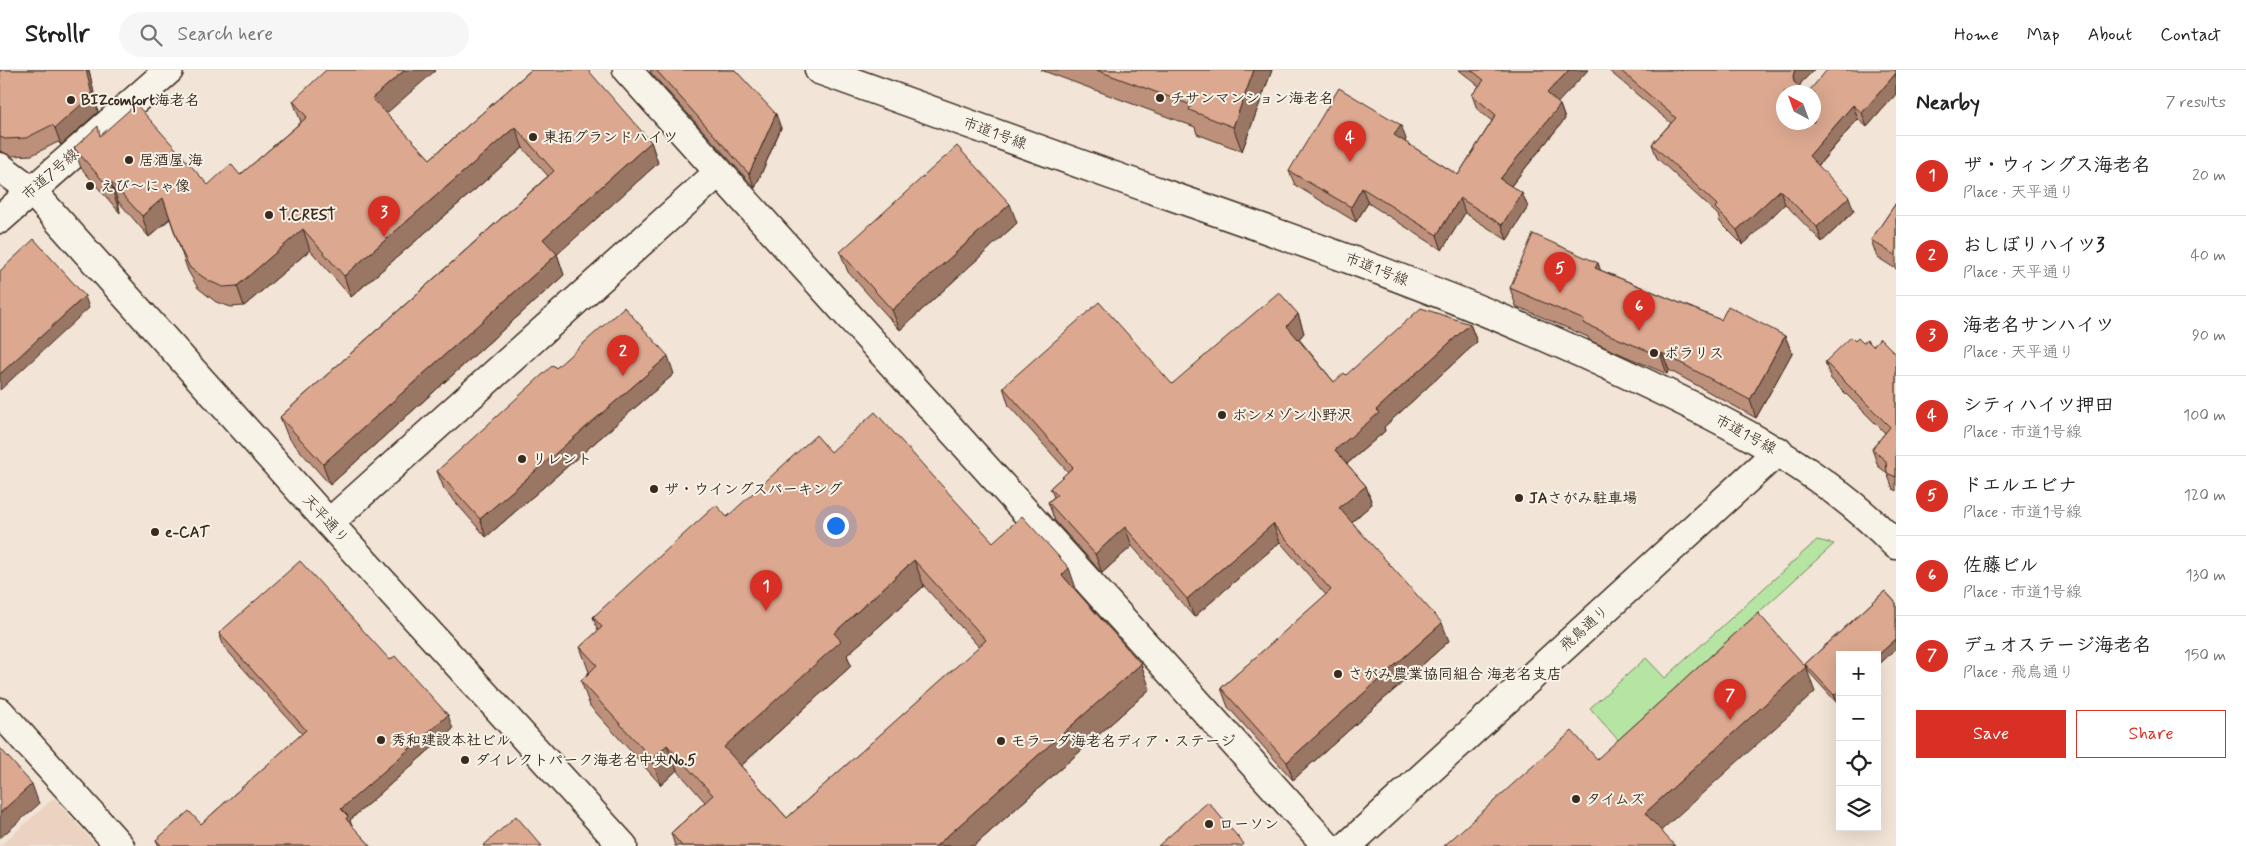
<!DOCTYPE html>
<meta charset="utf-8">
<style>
:root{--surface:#fff;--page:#f6f6f6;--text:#222;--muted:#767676;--line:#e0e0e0;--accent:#d93025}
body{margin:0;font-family:Mynerve,"Klee One",sans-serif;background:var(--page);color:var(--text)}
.controls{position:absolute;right:15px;bottom:15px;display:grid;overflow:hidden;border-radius:0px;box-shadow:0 5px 20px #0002}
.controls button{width:45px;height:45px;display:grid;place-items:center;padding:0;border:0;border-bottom:1px solid var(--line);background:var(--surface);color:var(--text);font:25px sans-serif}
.compass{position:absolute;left:1776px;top:15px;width:45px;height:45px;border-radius:50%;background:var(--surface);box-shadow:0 5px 20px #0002;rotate:319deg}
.you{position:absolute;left:835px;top:455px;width:18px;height:18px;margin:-12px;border:4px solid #fff;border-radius:50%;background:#1a73e8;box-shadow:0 0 0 8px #1a73e833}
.badge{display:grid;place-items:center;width:32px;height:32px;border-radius:50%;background:var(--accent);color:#fff;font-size:16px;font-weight:700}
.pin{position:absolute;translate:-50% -41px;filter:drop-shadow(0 1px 2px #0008)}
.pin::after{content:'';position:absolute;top:26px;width:18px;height:15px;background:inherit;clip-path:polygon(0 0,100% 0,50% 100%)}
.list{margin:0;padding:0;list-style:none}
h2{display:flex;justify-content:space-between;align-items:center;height:65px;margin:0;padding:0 20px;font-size:21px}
h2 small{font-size:16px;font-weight:400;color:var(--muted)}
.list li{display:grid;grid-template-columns:32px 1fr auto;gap:15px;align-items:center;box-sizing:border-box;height:80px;padding:0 20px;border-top:1px solid var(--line)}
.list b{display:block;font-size:19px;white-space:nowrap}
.list p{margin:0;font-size:16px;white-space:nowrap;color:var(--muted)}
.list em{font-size:16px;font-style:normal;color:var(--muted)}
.actions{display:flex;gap:10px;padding:15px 20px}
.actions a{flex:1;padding:11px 0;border:1px solid var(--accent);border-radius:0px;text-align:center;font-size:18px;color:var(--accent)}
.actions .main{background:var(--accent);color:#fff}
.icon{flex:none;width:28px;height:28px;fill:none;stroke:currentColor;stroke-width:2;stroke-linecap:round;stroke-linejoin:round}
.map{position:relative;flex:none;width:1896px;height:776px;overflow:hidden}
header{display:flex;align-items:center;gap:30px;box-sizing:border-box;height:70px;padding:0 25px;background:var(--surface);border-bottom:1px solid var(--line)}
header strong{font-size:24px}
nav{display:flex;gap:28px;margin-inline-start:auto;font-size:18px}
.search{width:350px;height:45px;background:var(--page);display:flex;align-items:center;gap:12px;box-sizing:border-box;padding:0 18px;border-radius:28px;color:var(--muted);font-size:19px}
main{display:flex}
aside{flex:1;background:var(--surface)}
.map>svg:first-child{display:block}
.built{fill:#ebd2c1}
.green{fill:#b5e4a3;stroke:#788760}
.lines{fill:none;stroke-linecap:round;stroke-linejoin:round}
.minor-casing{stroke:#3b2a1e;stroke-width:31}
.tertiary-casing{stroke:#3b2a1e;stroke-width:31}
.minor{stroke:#f7f3e8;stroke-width:28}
.tertiary{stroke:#f7f3e8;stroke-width:28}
.wall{fill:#bd907c;stroke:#3b2a1e;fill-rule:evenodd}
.shaded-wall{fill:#9a7665;stroke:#3b2a1e}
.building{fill:#dca890;stroke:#3b2a1e;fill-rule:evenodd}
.poi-dot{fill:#3b2a1e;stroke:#f7f3e8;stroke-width:2}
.labels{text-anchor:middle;stroke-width:4;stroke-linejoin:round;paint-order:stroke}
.poi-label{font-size:15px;font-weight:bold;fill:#3b2a1e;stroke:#f7f3e8;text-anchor:start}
.street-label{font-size:15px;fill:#3b2a1e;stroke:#f7f3e8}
</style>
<header>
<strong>Strollr</strong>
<div class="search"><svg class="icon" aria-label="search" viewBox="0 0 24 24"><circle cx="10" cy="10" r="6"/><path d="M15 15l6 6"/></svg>Search here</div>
<nav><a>Home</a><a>Map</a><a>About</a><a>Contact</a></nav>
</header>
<main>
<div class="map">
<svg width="1896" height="776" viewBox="0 0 1896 776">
<rect width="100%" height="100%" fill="#f2e4d6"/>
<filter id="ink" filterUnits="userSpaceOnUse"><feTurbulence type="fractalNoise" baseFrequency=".02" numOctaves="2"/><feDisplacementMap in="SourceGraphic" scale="10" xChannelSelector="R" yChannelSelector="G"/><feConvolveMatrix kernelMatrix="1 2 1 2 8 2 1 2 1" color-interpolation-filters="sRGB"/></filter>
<g filter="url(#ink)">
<path class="built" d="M54,728L97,776H0Z"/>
<path class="green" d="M1817,470L1834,474L1618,670L1590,638L1646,588L1665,608Z"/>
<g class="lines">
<defs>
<g id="minor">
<path d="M627,0L1327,776"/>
<path d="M0,97L31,120"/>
<path d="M329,453L719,102"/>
<path d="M0,642L120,776"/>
</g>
<g id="tertiary">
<path d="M819,0C917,35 1013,70 1111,105C1277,163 1444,219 1605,294C1709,343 1815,391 1896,475"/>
<path d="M31,120L329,453L623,776"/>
<path d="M0,149L169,0"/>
<path d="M1347,776L1778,381"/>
</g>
</defs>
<use href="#minor" class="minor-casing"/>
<use href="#tertiary" class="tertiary-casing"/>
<use href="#minor" class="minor"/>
<use href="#tertiary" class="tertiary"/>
</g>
<g class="wall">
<path d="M0,0H89L98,42L61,75L58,72L32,85L11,86L1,81L0,82Z"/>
<path d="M531,0L651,72L658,93L557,184L564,205L330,415L288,367L280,347L548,106L523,78L351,227L310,180L244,236L231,237L216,232L198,218L188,201L170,149L149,167L118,131L120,143L81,98L74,78L101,65L208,115L240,105L301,52L293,31L386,43L430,89Z"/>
<path d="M650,0H735L781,58L755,118L651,3Z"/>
<path d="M1041,0H1272L1242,81L1197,64L1195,57Z"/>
<path d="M1459,0H1588L1557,32L1560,35L1565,49L1511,116L1528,137L1507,170L1465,143L1442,180L1368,133L1356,152L1295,115L1289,101L1406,69L1405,72L1458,105L1492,51L1477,39L1472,25L1479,16Z"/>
<path d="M1608,0H1814L1801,13L1799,17L1803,20H1810L1896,0V24L1867,57L1858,49L1818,96L1854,141L1822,172L1785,134L1743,175L1720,152L1718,145L1657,88L1652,74L1671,53Z"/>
<path d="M1896,133V199L1877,187L1871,170Z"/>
<path d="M1017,153L900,260L848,202L840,182Z"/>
<path d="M1598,193L1600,200L1721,250L1785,266L1792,283L1756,348L1669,300L1667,304L1625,286L1589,270L1588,267L1516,236L1510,218Z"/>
<path d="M1298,244L1304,263L1299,269L1334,312L1346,305L1470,254L1477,272L1384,357L1385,361L1347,394L1366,416L1372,434L1352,452L1449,571L1293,710L1228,637L1221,618L1326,525L1280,472L1194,547L1132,476L1102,503L1055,451L1048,432L1054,427L1050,418L1068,402L1009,336L1003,317L1172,314Z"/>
<path d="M1855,271L1873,276L1896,284V421L1893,419L1887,403L1878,396L1872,379L1885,363L1831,309L1825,292Z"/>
<path d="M556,298L674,304L486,467L444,419L437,401Z"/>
<path d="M831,382L993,472L1078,524L1150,619L974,776H675L671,763L705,732L677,700L661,715L590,636L581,611L589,602L580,577L598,561L593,547L727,447ZM924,516L979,577L787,748L741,696L851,596L847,585Z"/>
<path d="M1885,521L1896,533V579L1877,596V585H1840V630L1837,633L1808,601L1805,594Z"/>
<path d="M219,563L453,659L350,750L351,755L371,776H159L156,770L201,754L302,664L224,577Z"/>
</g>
<g class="shaded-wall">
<path d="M86,0H89L98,42L61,75L55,58Z"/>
<path d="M405,0H436L380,49L372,28Z"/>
<path d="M1254,0H1272L1242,81L1233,57Z"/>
<path d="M1569,0H1588L1553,38L1547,23Z"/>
<path d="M1795,0H1814L1801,13L1798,20L1794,12L1793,6Z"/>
<path d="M1896,3V24L1867,57L1862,43Z"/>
<path d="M1560,35L1565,49L1505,123L1500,109Z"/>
<path d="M1853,35L1858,49L1814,100L1809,86Z"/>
<path d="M776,44L781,58L755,118L749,104Z"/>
<path d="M1401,55L1406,69L1400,80L1394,65Z"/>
<path d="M515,57L523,78L351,227L344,206Z"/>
<path d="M651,72L658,93L551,190L543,169Z"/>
<path d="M110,111L118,131L120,143L113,122Z"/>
<path d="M1362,118L1368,133L1356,152L1351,137Z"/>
<path d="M1780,120L1785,134L1743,175L1737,160Z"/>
<path d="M1522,123L1528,137L1507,170L1502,155Z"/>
<path d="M1849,127L1854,141L1822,172L1817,157Z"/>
<path d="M163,128L170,148L149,167L142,146Z"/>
<path d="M1460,128L1465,143L1442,180L1437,165Z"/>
<path d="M1010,134L1017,153L900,260L892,240Z"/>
<path d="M303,159L310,180L244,236L237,216Z"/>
<path d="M557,184L564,205L330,415L323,394Z"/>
<path d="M1598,193L1604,210L1595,198Z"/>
<path d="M85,226L89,238L0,320V304Z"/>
<path d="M1298,244L1304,263L1294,274L1287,256Z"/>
<path d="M1470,254L1477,272L1384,357L1385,361L1342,398L1335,380L1376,340Z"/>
<path d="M1785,266L1792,283L1756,348L1750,330Z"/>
<path d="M1662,283L1669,300L1667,304L1661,286Z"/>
<path d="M668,286L674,304L486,467L480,449Z"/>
<path d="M1366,416L1372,434L1346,457L1339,438Z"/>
<path d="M1273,454L1280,472L1194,547L1187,529Z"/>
<path d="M1125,457L1132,476L1102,503L1095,484Z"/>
<path d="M914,490L924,516L847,585L851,596L733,703L724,677L834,563Z"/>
<path d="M1069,498L1078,524L1062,505Z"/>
<path d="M1442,553L1449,571L1293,710L1287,692Z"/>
<path d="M1896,569V579L1877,596V586Z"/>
<path d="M1141,594L1150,619L974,776H936Z"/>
<path d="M1806,597L1815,622L1654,767L1645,743Z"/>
<path d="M1840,620V630L1837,633L1834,625Z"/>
<path d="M448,645L453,659L350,750L353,760L351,762L341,739Z"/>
<path d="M667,675L677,700L661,715L652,689Z"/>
<path d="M32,714L39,734L0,768V743Z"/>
</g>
<g class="building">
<path d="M0,0H86L92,25L55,58L52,55L26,68L5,69L0,67Z"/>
<path d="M326,0H405L372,28L430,89L531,0H588L651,72L543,169L557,184L323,394L280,347L554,101L515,57L344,206L303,159L237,216L223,217L209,211L190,198L181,180L163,128L142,146L110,111L113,122L74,78L98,56L100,66L136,34L208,115L231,94L240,105L307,47L293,31Z"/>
<path d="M656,0H735L776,44L749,104Z"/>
<path d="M1096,0H1254L1233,57L1189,40L1191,35Z"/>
<path d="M1471,0H1569L1547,23L1560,35L1500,109L1522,123L1502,155L1460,128L1437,165L1362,118L1351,137L1289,101L1339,18L1401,55L1394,65L1458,105L1496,45L1472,25L1484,10Z"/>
<path d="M1620,0H1795L1793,6L1794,12L1803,20H1810L1827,0H1896V3L1862,43L1853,35L1809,86L1849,127L1817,157L1780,120L1737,160L1715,138L1717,135L1652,74L1676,48ZM1784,22H1814V52H1784Z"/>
<path d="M957,76L1010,134L892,240L840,182Z"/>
<path d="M1896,133V186L1871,170Z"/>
<path d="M1533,164L1598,193L1595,198L1721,250L1728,236L1785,266L1750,330L1662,283L1661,286L1619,269L1583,253L1584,250L1510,218Z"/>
<path d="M34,169L85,226L0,304V201Z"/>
<path d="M1279,222L1298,244L1287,256L1334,312L1344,303L1346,305L1421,238L1470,254L1376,340L1379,343L1335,380L1366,416L1339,438L1442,553L1287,692L1221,618L1331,520L1273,454L1187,529L1125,457L1095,484L1048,432L1057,425L1050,418L1073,397L1003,317L1099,232L1172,314Z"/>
<path d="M624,237L668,286L480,449L437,401L553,295L556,298Z"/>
<path d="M1851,267L1855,271L1858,268L1863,273L1867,270L1873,276L1880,268L1896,284V407L1887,403L1886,391L1872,379L1890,357L1825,292Z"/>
<path d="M875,342L993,472L1022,446L1069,498L1062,505L1141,594L936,776H682L671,763L713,725L667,675L652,689L581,611L597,595L580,577L602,557L593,547L716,435L727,447L816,365L831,382ZM914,490L986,570L787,748L724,677L841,571L834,563Z"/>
<path d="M300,491L390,590L395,586L448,645L341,739L348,746L346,749L371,776H162L156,770L189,741L201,754L306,660L219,563Z"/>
<path d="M1885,521L1896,533V569L1877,586V585H1840V620L1834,625L1805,594Z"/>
<path d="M1758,543L1806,597L1645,743L1675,776H1444L1572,661L1597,689Z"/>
<path d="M0,678L32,714L0,743Z"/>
<path d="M1208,732L1244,774L1242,776H1158Z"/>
<path d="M516,746L542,776H483Z"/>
</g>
</g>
<g class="poi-dot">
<circle cx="1160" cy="28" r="5"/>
<circle cx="71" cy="30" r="5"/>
<circle cx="533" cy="67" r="5"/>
<circle cx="129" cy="90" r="5"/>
<circle cx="90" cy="116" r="5"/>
<circle cx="269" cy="145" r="5"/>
<circle cx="1654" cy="283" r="5"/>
<circle cx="1222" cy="345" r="5"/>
<circle cx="522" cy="389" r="5"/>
<circle cx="654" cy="419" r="5"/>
<circle cx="1519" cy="428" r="5"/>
<circle cx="155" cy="462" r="5"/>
<circle cx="1338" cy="604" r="5"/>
<circle cx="381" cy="670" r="5"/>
<circle cx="1001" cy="671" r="5"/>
<circle cx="465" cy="690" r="5"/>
<circle cx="1576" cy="729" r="5"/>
<circle cx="1209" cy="754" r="5"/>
</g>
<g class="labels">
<g class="poi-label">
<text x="1170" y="33">チサンマンション海老名</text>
<text x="81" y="35">BIZcomfort海老名</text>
<text x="543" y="72">東拓グランドハイツ</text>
<text x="139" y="95">居酒屋 海</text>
<text x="100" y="121">えび～にゃ像</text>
<text x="279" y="150">T.CREST</text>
<text x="1664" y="288">ポラリス</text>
<text x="1232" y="350">ボンメゾン小野沢</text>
<text x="532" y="394">リレント</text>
<text x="664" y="424">ザ・ウイングスパーキング</text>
<text x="1529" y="433">JAさがみ駐車場</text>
<text x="165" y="467">e-CAT</text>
<text x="1348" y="609">さがみ農業協同組合 海老名支店</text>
<text x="391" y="675">秀和建設本社ビル</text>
<text x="1011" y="676">モラーダ海老名ディア・ステージ</text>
<text x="475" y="695">ダイレクトパーク海老名中央No.5</text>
<text x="1586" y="734">タイムズ</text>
<text x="1219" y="759">ローソン</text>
</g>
<g class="street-label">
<text transform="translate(995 63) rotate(20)" y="5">市道1号線</text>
<text transform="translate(50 104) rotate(-41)" y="5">市道7号線</text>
<text transform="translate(1377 199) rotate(21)" y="5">市道1号線</text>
<text transform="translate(1746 364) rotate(28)" y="5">市道1号線</text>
<text transform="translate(326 449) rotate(48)" y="5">天平通り</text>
<text transform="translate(1584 558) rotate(-42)" y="5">飛鳥通り</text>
</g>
</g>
</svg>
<div class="controls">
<button>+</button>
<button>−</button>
<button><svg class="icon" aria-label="locate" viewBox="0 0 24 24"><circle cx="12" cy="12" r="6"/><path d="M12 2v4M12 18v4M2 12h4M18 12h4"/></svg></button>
<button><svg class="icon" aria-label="layers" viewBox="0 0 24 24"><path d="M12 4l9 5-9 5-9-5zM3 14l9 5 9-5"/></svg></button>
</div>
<svg class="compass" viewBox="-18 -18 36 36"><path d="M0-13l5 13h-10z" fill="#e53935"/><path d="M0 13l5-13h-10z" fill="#767676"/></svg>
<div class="you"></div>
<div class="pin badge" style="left:766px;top:541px">1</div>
<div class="pin badge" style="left:623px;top:306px">2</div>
<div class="pin badge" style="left:384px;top:167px">3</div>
<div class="pin badge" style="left:1350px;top:92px">4</div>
<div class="pin badge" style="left:1560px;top:223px">5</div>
<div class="pin badge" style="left:1639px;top:261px">6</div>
<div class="pin badge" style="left:1730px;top:650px">7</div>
</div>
<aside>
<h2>Nearby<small>7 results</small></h2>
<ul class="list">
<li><span class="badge">1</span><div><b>ザ・ウィングス海老名</b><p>Place · 天平通り</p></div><em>20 m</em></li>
<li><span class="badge">2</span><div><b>おしぼりハイツ3</b><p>Place · 天平通り</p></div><em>40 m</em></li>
<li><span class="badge">3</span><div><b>海老名サンハイツ</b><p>Place · 天平通り</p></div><em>90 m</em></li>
<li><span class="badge">4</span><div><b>シティハイツ押田</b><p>Place · 市道1号線</p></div><em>100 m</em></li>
<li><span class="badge">5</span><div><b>ドエルエビナ</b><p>Place · 市道1号線</p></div><em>120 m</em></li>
<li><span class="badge">6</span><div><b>佐藤ビル</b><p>Place · 市道1号線</p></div><em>130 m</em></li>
<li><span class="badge">7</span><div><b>デュオステージ海老名</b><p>Place · 飛鳥通り</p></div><em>150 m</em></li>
</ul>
<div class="actions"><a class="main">Save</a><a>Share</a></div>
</aside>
</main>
